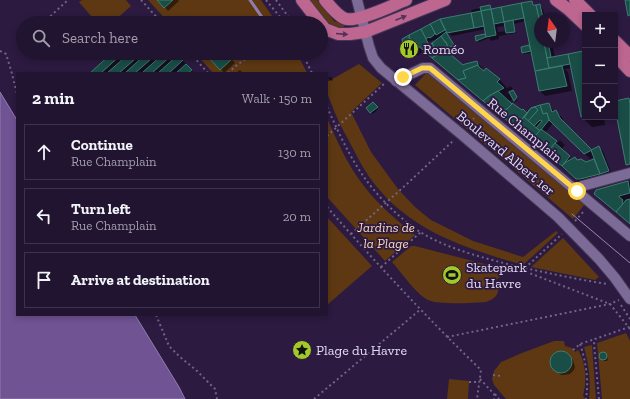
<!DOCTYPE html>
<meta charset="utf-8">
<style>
:root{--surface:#211430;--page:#2d213c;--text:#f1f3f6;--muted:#a29eab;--line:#3e334c}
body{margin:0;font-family:"Zilla Slab",serif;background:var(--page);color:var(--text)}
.controls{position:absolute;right:12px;top:12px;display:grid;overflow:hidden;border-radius:0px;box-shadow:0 2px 6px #0003}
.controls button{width:36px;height:36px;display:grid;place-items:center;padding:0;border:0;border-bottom:1px solid var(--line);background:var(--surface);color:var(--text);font:20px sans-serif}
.compass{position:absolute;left:534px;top:12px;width:36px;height:36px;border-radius:50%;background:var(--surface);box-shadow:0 2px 6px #0003;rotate:346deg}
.stop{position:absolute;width:12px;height:12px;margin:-9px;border:3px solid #ffd54a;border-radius:50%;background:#fff}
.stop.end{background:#ffd54a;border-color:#fff;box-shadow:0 1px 4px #0008}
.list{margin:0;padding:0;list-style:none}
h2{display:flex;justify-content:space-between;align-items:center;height:52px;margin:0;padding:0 16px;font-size:17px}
h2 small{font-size:13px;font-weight:400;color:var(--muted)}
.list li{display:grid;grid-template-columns:26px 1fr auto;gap:12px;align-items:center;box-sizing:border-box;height:56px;margin:0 8px 8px;padding:0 8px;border:1px solid var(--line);border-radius:0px}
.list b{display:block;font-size:15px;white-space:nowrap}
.list p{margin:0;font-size:13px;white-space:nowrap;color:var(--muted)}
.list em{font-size:13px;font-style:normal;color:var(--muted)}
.icon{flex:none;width:22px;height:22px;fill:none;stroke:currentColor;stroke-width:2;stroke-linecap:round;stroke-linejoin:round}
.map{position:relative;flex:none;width:630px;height:399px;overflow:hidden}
.search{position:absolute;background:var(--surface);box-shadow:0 2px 6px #0003;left:16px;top:16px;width:312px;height:44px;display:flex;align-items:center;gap:10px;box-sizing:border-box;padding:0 14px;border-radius:22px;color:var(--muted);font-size:15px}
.panel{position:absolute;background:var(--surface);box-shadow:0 2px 6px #0003;left:16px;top:72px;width:312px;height:244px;border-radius:0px}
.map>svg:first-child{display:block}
.green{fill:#5d3813}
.water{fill:#6f5392;stroke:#927caf}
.shadow{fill:#0007;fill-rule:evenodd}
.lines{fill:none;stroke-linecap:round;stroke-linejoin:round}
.stream{stroke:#927caf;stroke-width:3}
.building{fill:#194d46;stroke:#3a7e74}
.minor-casing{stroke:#463757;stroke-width:12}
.major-casing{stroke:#463757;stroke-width:14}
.path{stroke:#726485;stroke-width:2;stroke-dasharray:2 3;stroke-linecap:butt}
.minor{stroke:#7d6b97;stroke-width:10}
.major{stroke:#bc6690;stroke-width:12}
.tram{stroke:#978aa8;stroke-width:1}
.oneway{fill:#573158}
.route{stroke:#ffd54a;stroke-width:5}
.labels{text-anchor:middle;stroke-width:3.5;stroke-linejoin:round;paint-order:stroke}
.poi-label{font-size:14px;fill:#e3daf3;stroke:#2c1a40;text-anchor:start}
.street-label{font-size:14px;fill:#e3daf3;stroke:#2c1a40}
.park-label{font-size:14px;font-style:italic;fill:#f8d7bb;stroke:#2c1a40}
</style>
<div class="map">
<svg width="630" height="399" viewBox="0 0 630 399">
<rect width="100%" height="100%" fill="#2c1a40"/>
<g class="green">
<path d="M82,0H126L131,6L112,23H97L79,2Z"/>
<path d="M148,0H261L277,23H169Z"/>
<path d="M309,0H317L334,21L344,25L345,31C328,27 319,13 309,0Z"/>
<path d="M195,53H297L307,73H213Z"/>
<path d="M359,64L382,83L351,112L371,152L398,189L415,207L431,220L473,241L523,257L556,231L558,233L523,265C464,248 407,230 370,178C362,167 356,154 349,141C342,129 336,116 331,103C330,99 327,95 327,91C327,88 327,85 327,82Z"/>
<path d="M427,72L585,204L573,219L415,85Z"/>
<path d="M327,118C337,141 348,166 364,186C378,205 397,220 415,235L385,261L327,197Z"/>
<path d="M327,217L372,266L327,305Z"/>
<path d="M563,238L599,277L595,280L531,267Z"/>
<path d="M411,246H415L504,269L500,277L496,280C501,291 498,298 486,302C473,303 438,305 428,300C417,295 401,272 392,262Z"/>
<path d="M626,333L630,341V399H602L597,343Z"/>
<path d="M554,341H564L565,346L572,348L575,352L578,350C586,362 587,382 583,396L586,399H506L494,385L492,379L494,371L501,362L522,353Z"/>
<path d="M592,345L596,399H589C591,381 589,365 584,347Z"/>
<path d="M449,379L469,381L468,399H447Z"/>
</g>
<path class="water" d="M0,92L17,120V315H135L179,387L185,399H0Z"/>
<g class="shadow">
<path d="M159,0H178L179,1L168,11Z"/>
<path d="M532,2L536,6L540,5L543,9L544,14L547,16V18H540L539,12L540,42H543L549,73H551L545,42H552L555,58L585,52V117H604L605,125L592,127L582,117L572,68L565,69L568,72L572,91L545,96L540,91L532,53L524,54L523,53L522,47L530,45L526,21L514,24L516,33L499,36V39L491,41L489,38L479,42L477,41V37L485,35L487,37L486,29L452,36L446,31L454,47L450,49L451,52L450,53L464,67L476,62L482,67L484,72L499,79L507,88L511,86L518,99L516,102L515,101L518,98H515L508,102L522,112L523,111L527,115L549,105L555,112H556L562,117L565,125L592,151L599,148L603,151L612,175L607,176L610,184L591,189H588L470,90L427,53L423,50L418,56L416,53L415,55L403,45L404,46V39L440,20L472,14L471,10L490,6L492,10ZM505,26L507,31L498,32L497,27ZM433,40L436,42L430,46L428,42ZM509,90L511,92L512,97L508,93L506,95ZM553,123L590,159L594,157L597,163L594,160L586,163L573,160L563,151L564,150L562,148L565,145L560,140L557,143L545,133Z"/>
<path d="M113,53H176L194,73H91Z"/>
<path d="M216,53H226L235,63L224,73L221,69Z"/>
<path d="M240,70L243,73H236Z"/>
<path d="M331,77L333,80L331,81L328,78Z"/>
<path d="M373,103L378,109L373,114L367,108Z"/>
<path d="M630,182V223L601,200L596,191Z"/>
<path d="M563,352L573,360L575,367L574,370L570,374L564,375H561L553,367L551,360L554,355L557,353Z"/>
<path d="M604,352L607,356L608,359L607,361H604L600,358V354L601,353Z"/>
</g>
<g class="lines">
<path class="stream" d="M250,0L266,23"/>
</g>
<g class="building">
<path d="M157,0H173L164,8Z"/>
<path d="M625,0H630V15L628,16Z"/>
<path d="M532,1L533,5H536L540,22V42H544L549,68L535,71L521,3Z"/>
<path d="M521,3L524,18L504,22L501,7Z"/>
<path d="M540,4L543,18H540V22L536,5Z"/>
<path d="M490,5L491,9L481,11L480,7Z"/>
<path d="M501,7L504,22L494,24L491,9Z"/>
<path d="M491,9L496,35L486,37L481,11Z"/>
<path d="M481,11L484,26L474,28L471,13Z"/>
<path d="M471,13L474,28L447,33L440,19Z"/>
<path d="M440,19L445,30L436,35L430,24Z"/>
<path d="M513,20L515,32L506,33L504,22Z"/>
<path d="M430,24L435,33L434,34V35L430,38L429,37L425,39L421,29Z"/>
<path d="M421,29L429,45L423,50L409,38V35Z"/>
<path d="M446,32L454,45L448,48L446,42H445L441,36Z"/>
<path d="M485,34L486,37L476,41L475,36Z"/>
<path d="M409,35V38L419,47L414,53L403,43L402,39Z"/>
<path d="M441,36L445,42H446L448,48L438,54L432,43Z"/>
<path d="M544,42H548L551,57L547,58Z"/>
<path d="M432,43L438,54L432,58L423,50Z"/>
<path d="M529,45L531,51L522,53L521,47Z"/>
<path d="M447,49L449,53L463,65L465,64L477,61L478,65L463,71L466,78L458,80L432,58Z"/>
<path d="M583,51L585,62V116L581,117L568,54Z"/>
<path d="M112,53H123L101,73H90Z"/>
<path d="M130,53H142L119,73H107Z"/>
<path d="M147,53H158L135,73H125Z"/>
<path d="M164,53H174L152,73H142Z"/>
<path d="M214,53H227L232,59L220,70L209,58Z"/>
<path d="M568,54L570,64L549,68L547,58Z"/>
<path d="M178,55L183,60L169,73H158Z"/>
<path d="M186,64L192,70L188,73H176Z"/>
<path d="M478,65L479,67L484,71L486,68L500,79L497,82L504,88L489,96L483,101L458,80L466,78L463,71Z"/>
<path d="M562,66L567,86L539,91L535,71Z"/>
<path d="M513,90L517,97L514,101L509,92Z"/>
<path d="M498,91L512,104L507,109L499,114L483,101L489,96Z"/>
<path d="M629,98L630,104V164L626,165L615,108V101Z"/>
<path d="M373,102L378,107L370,113L366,108Z"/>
<path d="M549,103L552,112L556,110L560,118L592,150L584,154L549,120L547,113L543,114L540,105Z"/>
<path d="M512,104V103L522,110L523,109L527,113L515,127L499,114L507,109Z"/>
<path d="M540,105L543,114L547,113L549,120L540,131L536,128L542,121L540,120L534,126L528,121L538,110L535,107L531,108L524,117L531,108Z"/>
<path d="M535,107L538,110L528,121L524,118L531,108Z"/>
<path d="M524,117L540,131L531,141L515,127Z"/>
<path d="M541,129L557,141L546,154L531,141Z"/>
<path d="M555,143L570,156L562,166L546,154Z"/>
<path d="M599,146L609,171L600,174L591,150Z"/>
<path d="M575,157L577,160L581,159L586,162L594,159L600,174L580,179H576L562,166L566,162Z"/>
<path d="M628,181L630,193L619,196V197L623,200L622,202L623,204L616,212L594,194L596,190Z"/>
<path d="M630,199V224L616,212L626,200Z"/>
<circle cx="561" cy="362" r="11"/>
<circle cx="603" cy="356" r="4"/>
</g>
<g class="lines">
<defs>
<g id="minor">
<path d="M357,0L369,46L373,58L381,68L461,134L558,217L599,259L615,278L630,299"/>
<path d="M396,81L423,68H430L630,236"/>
<path d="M577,191L582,186L630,173"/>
</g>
<g id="major">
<path d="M302,0L320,23"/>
<path d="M325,0C329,5 339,17 346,19C359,22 393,5 406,0"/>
<path d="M556,0L568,9L585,25"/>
<path d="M575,0L590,15"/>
<path d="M321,24L325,29L338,34H350L365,32L445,0"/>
<path d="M615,41L630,56"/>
<path d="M615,55L630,71"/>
</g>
</defs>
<use href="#minor" class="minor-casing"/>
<use href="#major" class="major-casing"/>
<g class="path">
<path d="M141,0L162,23"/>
<path d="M266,0L285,23"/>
<path d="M276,0L293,23"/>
<path d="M43,23L68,0"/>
<path d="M295,23L302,18"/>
<path d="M18,45L23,41"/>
<path d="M0,51L6,54L11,70L17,94"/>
<path d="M190,53L208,73"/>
<path d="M302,53L312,73"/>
<path d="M228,73L237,65L254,53"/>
<path d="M327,107C338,131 349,156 364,177C378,197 400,219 420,232C448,249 481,257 511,265C543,272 575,279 607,284"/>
<path d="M467,127L474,118"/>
<path d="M327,136L385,83"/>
<path d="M327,207C376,263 427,318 481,370L477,399"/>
<path d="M575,221L584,211"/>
<path d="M351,234L408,183L454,140"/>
<path d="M381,267L421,232"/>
<path d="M525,268L524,271L610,304L630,329"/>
<path d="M525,268L562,234"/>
<path d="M621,305L630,319"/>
<path d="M156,315L169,346L180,357L196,370L215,389L217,399"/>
<path d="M447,337L610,304L619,300"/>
<path d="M580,344C586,362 589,380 586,399"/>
<path d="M573,350L580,344L595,339"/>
<path d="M493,375L501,376"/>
<path d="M480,379L494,394V399"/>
<path d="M469,382H479"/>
<path d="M495,394L499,399"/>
<path d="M314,399L421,309"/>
<path d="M599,399L594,344L595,339L629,327"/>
</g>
<use href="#minor" class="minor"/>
<use href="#major" class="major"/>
<path class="tram" d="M572,214L630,263"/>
</g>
<defs><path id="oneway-solid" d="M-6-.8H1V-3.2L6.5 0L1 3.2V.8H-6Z"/></defs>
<g class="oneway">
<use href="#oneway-solid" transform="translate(401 18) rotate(-22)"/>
<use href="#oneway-solid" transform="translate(342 34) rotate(5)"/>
</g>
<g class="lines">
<path class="route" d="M403,77L422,68H430L577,191"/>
</g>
<defs>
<symbol id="restaurant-disc" viewBox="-11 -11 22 22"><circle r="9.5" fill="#a2c928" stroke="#2c1a40"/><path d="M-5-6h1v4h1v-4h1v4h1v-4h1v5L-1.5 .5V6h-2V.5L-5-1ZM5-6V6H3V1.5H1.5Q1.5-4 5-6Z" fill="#111"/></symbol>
<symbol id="stadium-disc" viewBox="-11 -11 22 22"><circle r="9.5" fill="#a2c928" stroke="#2c1a40"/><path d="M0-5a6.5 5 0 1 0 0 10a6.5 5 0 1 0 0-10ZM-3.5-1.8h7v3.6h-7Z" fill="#111"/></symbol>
<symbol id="sight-disc" viewBox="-11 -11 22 22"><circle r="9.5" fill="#a2c928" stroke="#2c1a40"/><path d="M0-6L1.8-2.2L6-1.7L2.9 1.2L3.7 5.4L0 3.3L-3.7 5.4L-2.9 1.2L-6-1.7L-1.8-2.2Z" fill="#111"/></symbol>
</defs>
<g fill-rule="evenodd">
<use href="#restaurant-disc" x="398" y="38" width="22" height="22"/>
<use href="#stadium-disc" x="441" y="264" width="22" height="22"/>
<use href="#sight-disc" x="291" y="339" width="22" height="22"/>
</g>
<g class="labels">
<g class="poi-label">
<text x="423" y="54">Roméo</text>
<text x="466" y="272">Skatepark<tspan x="466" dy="16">du Havre</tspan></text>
<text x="316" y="355">Plage du Havre</text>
</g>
<g class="street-label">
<text transform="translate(525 130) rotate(40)" y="5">Rue Champlain</text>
<text transform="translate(506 153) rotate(40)" y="5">Boulevard Albert 1er</text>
</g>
<g class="park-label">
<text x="386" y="232">Jardins de<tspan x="386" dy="16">la Plage</tspan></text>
</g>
</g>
</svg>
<div class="controls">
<button>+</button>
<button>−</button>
<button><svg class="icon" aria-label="locate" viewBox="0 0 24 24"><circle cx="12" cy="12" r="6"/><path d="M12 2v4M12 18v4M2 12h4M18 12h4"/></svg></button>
</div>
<svg class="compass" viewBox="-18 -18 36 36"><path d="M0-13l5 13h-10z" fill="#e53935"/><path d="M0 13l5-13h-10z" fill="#a29eab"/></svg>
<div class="stop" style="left:577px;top:191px"></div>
<div class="stop end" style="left:403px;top:77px"></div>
<div class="search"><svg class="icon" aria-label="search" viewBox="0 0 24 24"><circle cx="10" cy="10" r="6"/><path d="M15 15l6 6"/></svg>Search here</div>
<section class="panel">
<h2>2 min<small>Walk · 150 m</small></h2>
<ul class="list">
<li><svg class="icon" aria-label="ahead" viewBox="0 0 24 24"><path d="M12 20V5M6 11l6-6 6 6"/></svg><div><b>Continue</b><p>Rue Champlain</p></div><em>130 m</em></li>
<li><svg class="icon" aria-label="left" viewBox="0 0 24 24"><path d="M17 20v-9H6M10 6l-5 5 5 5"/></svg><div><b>Turn left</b><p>Rue Champlain</p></div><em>20 m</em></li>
<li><svg class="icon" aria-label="arrive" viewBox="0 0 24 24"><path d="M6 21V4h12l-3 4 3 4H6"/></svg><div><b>Arrive at destination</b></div></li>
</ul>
</section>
</div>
